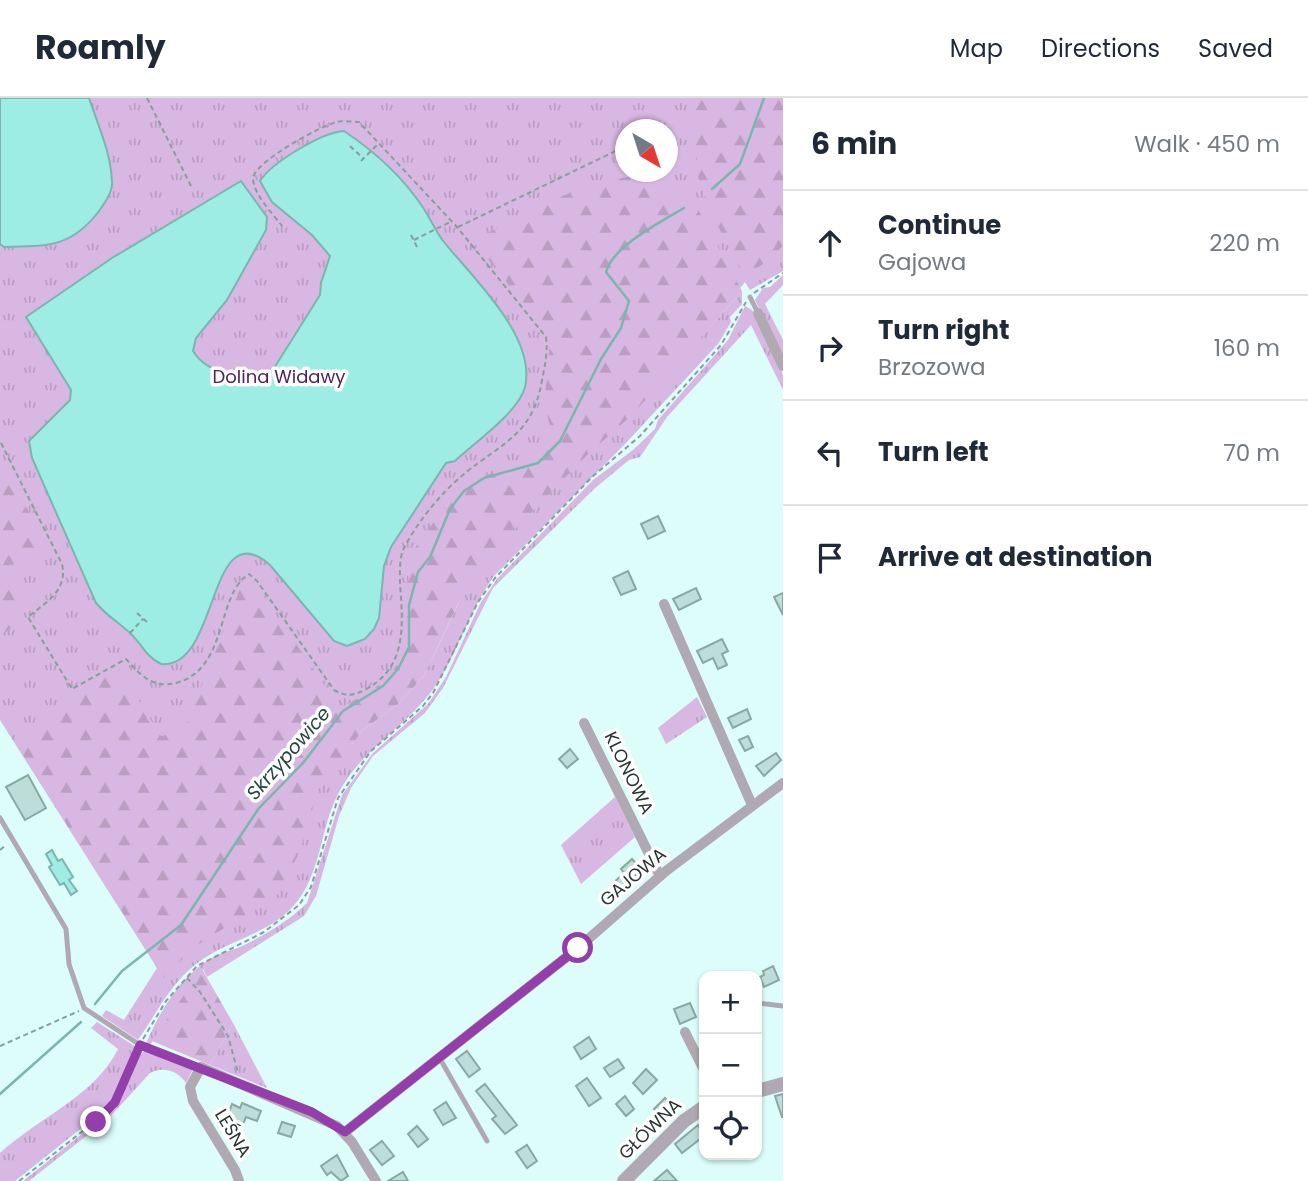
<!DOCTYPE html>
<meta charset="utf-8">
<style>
:root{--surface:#fff;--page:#f6f6f7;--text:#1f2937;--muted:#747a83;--line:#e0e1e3}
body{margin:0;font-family:Poppins,sans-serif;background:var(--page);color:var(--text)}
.controls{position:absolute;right:21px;bottom:21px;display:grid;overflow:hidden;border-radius:14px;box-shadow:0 2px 5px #0004}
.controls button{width:63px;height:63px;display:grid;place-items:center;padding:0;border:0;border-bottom:2px solid var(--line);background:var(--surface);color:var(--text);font:35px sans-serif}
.compass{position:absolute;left:615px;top:21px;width:63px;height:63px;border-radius:50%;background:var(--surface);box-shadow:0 2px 5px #0004;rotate:141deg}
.stop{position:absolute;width:21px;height:21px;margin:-16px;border:5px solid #943eac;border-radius:50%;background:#fff}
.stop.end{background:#943eac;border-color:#fff;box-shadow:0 2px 7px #0008}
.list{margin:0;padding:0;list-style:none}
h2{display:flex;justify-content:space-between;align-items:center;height:91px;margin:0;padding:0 28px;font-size:30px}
h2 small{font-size:23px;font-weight:400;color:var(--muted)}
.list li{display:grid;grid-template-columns:46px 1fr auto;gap:21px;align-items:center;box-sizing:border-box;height:105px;padding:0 28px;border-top:2px solid var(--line)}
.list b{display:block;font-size:26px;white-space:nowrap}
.list p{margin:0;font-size:23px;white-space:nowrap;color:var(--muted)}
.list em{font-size:23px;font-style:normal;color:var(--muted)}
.icon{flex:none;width:38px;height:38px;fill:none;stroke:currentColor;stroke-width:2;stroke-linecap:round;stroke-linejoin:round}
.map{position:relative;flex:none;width:783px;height:1083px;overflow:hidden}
header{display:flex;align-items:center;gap:42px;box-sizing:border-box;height:98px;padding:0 35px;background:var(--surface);border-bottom:2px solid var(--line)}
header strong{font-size:33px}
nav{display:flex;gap:38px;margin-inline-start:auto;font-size:24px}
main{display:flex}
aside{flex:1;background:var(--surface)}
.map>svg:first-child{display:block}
.grass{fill:url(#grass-tufts);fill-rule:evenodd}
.forest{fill:url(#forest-firs)}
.water{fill:#9dede4;stroke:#7ab6af;stroke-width:2}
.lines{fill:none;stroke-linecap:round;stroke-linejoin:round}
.stream{stroke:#7ab6af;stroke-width:2.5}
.building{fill:#bdddd9;stroke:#89a8a4;stroke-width:2}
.path{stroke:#879e9c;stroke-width:2;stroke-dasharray:5 3.5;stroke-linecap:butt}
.service{stroke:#b0a9b2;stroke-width:5}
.minor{stroke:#b0a9b2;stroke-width:10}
.tertiary{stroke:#b0a9b2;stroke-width:14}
.route{stroke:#943eac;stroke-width:9}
.labels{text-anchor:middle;stroke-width:7;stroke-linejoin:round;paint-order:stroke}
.park-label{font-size:18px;fill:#50225d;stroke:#fff}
.street-label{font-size:18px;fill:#283534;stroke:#fff}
.water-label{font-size:19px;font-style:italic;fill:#214743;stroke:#fff}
</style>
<header>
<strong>Roamly</strong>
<nav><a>Map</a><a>Directions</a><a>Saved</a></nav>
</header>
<main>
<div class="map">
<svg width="783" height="1083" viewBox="0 0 783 1083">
<defs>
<pattern id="grass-tufts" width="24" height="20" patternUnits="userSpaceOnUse" patternTransform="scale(1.75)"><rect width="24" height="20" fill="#d8b7e2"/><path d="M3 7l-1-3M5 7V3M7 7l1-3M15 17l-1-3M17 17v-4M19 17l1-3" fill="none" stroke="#b99ec2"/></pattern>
<pattern id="forest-firs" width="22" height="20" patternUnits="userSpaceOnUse" patternTransform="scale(1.75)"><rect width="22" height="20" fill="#d8b7e2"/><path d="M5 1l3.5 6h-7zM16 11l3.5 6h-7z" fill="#b99ec2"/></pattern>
</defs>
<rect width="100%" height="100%" fill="#dcfdf9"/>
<g class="grass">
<path d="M0,0H783V173L750,192L745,184L700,240L742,193V206L730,219L731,224L718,246L625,346L494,478C468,514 457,560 431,594C402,632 360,653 338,696C321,729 321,771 299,801C273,837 229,840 196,866C171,885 156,916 138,942L102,918L106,912L124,922L157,870L0,622ZM626,32H668V74H626ZM460,502L424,578L398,606L363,632L330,675Z"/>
<path d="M783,177V187L765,206L783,242V259L755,202L763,190L770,189Z"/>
<path d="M745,208L752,212L783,277V292L751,227L667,319L640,359L629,362L594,391L493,490L443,590L425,615L373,658L351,690L339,718L316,798L304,818L207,879L203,871L150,947L146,946C159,914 180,879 210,861C219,855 230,853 240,849C263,838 289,823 307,805L342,697L373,655L428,606L446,579L481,504L497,481L593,382L633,352L655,331L658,322L728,242Z"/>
<path d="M697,599L707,619L666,646L658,630Z"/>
<path d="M615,699L635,739L581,786L561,747Z"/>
<path d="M97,924L136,949L116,998L108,1009L15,1083H0V1055C38,1020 95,998 118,951L91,930Z"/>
<path d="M233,925L267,990L210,967Z"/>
<path d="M146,952L193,971L186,985C178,973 164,968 150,975L108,1021L29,1083H23L112,1012C126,994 126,965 146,952Z"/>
</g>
<g class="forest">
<path d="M783,0V148L762,167L744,177L705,104L707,102L697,76L695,1Z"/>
<path d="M626,79L645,81L682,105L691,98L742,193L631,318L587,357L496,451L465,491L424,578L398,606L363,632L318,692L300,753L278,796L194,849L164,880L13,641L118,570L161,638L183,634L244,481L251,480L340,610C429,566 391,551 409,476C411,466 412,453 418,445C436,421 457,390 485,378C517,364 528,375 555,344L544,307L551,238L473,143C527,113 564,92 626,79Z"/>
<path d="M0,361L44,442L2,473L20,507L21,522L0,539Z"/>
<path d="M202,871L233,925L210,967L152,943Z"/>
</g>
<g class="water">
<path d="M0,0H89C98,27 111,55 112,84C113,93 105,105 99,113C71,150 47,148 4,149L0,146Z"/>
<path d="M344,33C377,55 403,79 424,111C431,122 436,134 444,144C472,179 537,239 525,289C519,314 474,345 455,363L446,365L391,449L384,468L379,520L374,531L365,541L347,548L334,543L270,467C207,412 220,572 161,566C145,558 142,546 130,535C118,524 106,517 96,505L32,360L29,343L70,302L71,292L26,219L112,160L241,83L267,119L266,132L227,202L196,240L193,253C207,276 246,284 271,275L320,197L321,185L330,158L312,137L272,104L260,83C272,64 323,34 344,33Z"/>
<path d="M52,752L58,763L62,761L73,779L69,782L77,793L71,797L64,785L60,787L49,769L52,767L46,756Z"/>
</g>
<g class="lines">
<g class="stream">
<path d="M712,91L740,66L764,0"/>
<path d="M95,906L122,873L181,827L259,710L303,665L343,613L383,588L398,571L409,549V507L418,474L430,459L450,411L464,393L484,380L538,365L560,343L601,261L621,230L629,203L606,174C612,149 662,123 684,110"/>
<path d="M0,996L81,924"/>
</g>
</g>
<g class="building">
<path d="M658,418L665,433L648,441L641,426Z"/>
<path d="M628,473L636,491L621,497L613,480Z"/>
<path d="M696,490L701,501L679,512L673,501Z"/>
<path d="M783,495V517L774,499Z"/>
<path d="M722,541L728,553L722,556L727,567L718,571L713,560L703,565L697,553Z"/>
<path d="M747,611L751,621L733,630L728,620Z"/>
<path d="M748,638L753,649L745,653L739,642Z"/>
<path d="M570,651L578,661L567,670L559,661Z"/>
<path d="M776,655L781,662L764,678L756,668Z"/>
<path d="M28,677L46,710L25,722L6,689Z"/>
<path d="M632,761L642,772L617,794L611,787L624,775L621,771Z"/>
<path d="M773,868L779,882L764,889L760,879L764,877L763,873Z"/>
<path d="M690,905L696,919L680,926L674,911Z"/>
<path d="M589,939L596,951L581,961L574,949Z"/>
<path d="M467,953L480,971L469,979L456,961Z"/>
<path d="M618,961L624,970L610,979L604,970Z"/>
<path d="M646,971L657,982L643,996L633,985Z"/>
<path d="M587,980L601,1000L589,1008L576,988Z"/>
<path d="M485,986L517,1027L505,1036L492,1021L496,1018L476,993Z"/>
<path d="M783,996V1019H782L775,998Z"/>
<path d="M625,998L634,1011L626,1018L616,1006Z"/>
<path d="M665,1000L674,1009L663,1019L654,1011Z"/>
<path d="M446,1004L456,1020L443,1027L434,1012Z"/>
<path d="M242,1005L261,1013L257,1023L246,1019L243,1026L227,1020L232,1006L240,1010Z"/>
<path d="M282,1024L295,1028L291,1039L278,1035Z"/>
<path d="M698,1027L704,1038L682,1055L675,1046Z"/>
<path d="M417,1028L428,1041L418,1049L408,1036Z"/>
<path d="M382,1043L394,1058L382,1067L370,1052Z"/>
<path d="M527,1047L537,1063L527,1070L516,1054Z"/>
<path d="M337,1057L348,1078L341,1083L331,1074L327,1077L321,1068Z"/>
<path d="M667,1072L677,1083H654Z"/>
<path d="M403,1074L408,1083H388Z"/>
</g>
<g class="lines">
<g class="path">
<path d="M147,0L192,90"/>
<path d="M350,48L363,60"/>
<path d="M361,63L377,47"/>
<path d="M458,129L626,48"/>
<path d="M411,137L417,149"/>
<path d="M414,142L450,124"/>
<path d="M754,195L783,175"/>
<path d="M1,345L62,466C68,493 46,504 28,519L72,591L126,561C140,577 153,591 176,585C229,571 216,495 249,476L257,483L334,592C347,599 354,598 368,590C407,568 403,526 400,486C400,475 399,460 404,450C418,423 441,395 464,376C503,344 533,337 542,282C545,267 548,254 546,239L457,129L359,24C352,24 343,22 337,24C322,27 252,65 253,81C254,97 273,116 282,128"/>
<path d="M137,515L148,525"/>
<path d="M130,535L143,521"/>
<path d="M0,752L6,747"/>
<path d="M187,880L200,894L228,938L238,975"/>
<path d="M143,941L166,903L197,868L264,834L299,807L311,789L338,700L371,653L423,608L433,595L478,504L495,480L592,379L640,338L721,247L746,204"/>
<path d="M0,948L79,913"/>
<path d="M19,1083L106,1015L115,1004L137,953"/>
</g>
<g class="service">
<path d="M750,199L758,215"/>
<path d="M0,720L66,831L69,866L84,910L140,947L201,969"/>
<path d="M757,905L783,908"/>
<path d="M439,959L487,1043"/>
</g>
<g class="minor">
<path d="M758,215L783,268"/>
<path d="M664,506L752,707"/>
<path d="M584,625L660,778"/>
<path d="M685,934L704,972"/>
<path d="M345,1034L578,850L666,773L783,685"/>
<path d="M239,1083L235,1072L193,1003L190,989L201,969L337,1028L352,1044L376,1083"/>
</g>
<g class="tertiary">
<path d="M757,993L783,986"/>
<path d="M624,1083L684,1023L704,1009"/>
</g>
</g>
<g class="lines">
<path class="route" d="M96,1024L115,1004L140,947L312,1014L345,1034L578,850"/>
</g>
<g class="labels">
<g class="park-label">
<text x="279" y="285">Dolina Widawy</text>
</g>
<g class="street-label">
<text transform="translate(629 675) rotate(64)" y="6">KLONOWA</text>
<text transform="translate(633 779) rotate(-40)" y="6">GAJOWA</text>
<text transform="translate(650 1031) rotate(-44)" y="6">GŁÓWNA</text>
<text transform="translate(233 1035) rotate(59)" y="6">LEŚNA</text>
</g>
<g class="water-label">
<text transform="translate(288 655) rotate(-49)" y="7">Skrzypowice</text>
</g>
</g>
</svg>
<div class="controls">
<button>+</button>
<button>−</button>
<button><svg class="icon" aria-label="locate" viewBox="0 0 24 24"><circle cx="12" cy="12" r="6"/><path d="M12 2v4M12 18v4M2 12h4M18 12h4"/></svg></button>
</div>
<svg class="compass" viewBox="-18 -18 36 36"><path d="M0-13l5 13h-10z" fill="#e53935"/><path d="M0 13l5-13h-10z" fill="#747a83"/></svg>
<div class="stop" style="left:578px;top:850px"></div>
<div class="stop end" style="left:96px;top:1024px"></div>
</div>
<aside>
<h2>6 min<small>Walk · 450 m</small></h2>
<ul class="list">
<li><svg class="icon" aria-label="ahead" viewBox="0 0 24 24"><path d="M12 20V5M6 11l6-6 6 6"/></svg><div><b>Continue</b><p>Gajowa</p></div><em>220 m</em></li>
<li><svg class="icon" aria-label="right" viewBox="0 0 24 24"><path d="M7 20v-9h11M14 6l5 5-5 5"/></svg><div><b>Turn right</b><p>Brzozowa</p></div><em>160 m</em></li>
<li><svg class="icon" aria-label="left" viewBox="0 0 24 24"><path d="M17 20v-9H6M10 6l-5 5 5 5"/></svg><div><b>Turn left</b></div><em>70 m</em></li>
<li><svg class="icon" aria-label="arrive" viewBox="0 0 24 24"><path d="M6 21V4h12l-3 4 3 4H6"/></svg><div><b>Arrive at destination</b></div></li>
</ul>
</aside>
</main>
